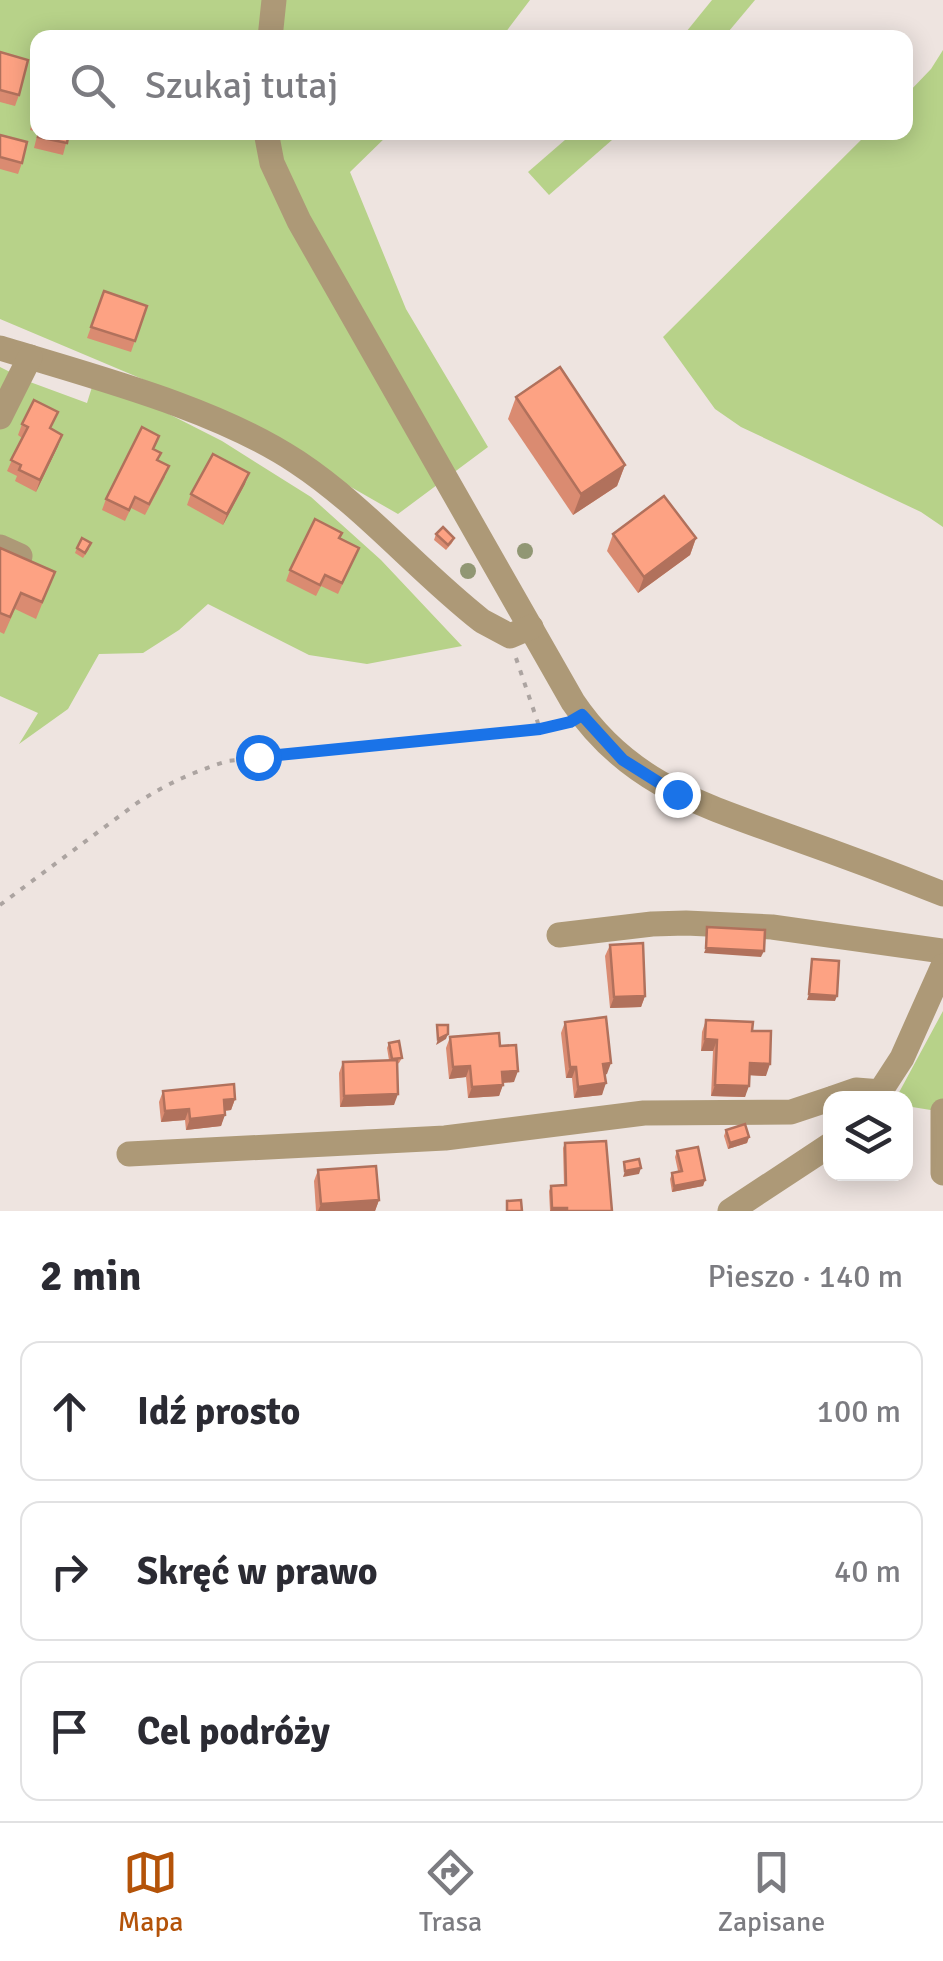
<!DOCTYPE html>
<html lang="pl">
<meta charset="utf-8">
<style>
:root{--surface:#fff;--page:#f2f2f3;--text:#2b2b33;--muted:#7c7c81;--line:#e1e1e2;--accent:#b45309}
body{margin:0;font-family:Signika,sans-serif;background:var(--page);color:var(--text)}
.controls{position:absolute;right:30px;bottom:30px;display:grid;overflow:hidden;border-radius:20px;box-shadow:0 5px 25px #0003}
.controls button{width:90px;height:90px;display:grid;place-items:center;padding:0;border:0;border-bottom:2px solid var(--line);background:var(--surface);color:var(--text);font:50px sans-serif}
.stop{position:absolute;width:30px;height:30px;margin:-22px;border:8px solid #1a73e8;border-radius:50%;background:#fff}
.stop.end{background:#1a73e8;border-color:#fff;box-shadow:0 2px 10px #0008}
.list{margin:0;padding:0;list-style:none}
h2{display:flex;justify-content:space-between;align-items:center;height:130px;margin:0;padding:0 40px;font-size:42px}
h2 small{font-size:32px;font-weight:400;color:var(--muted)}
.list li{display:grid;grid-template-columns:65px 1fr auto;gap:30px;align-items:center;box-sizing:border-box;height:140px;margin:0 20px 20px;padding:0 20px;border:2px solid var(--line);border-radius:20px}
.list b{display:block;font-size:38px;white-space:nowrap}
.list em{font-size:32px;font-style:normal;color:var(--muted)}
.icon{flex:none;width:55px;height:55px;fill:none;stroke:currentColor;stroke-width:2;stroke-linecap:round;stroke-linejoin:round}
.map{position:relative;flex:none;width:943px;height:1211px;overflow:hidden}
.search{position:absolute;background:var(--surface);box-shadow:0 5px 25px #0003;left:30px;right:30px;top:30px;height:110px;display:flex;align-items:center;gap:25px;box-sizing:border-box;padding:0 35px;border-radius:20px;color:var(--muted);font-size:38px}
.sheet{height:610px;background:var(--surface)}
nav{display:flex;justify-content:space-around;align-items:center;box-sizing:border-box;height:140px;border-top:2px solid var(--line);background:var(--surface);font-size:28px;color:var(--muted)}
nav a{display:grid;justify-items:center;gap:5px}
nav .on{color:var(--accent)}
.map>svg:first-child{display:block}
.green{fill:#b7d289}
.lines{fill:none;stroke-linecap:round;stroke-linejoin:round}
.path{stroke:#aca4a1;stroke-width:4;stroke-dasharray:5 8;stroke-linecap:butt}
.minor{stroke:#ad9977;stroke-width:25}
.tree{fill:#919774}
.wall{fill:#da8b71}
.shaded-wall{fill:#b1715c}
.building{fill:#fda283;stroke:#b1715c;stroke-width:2.5}
.route{stroke:#1a73e8;stroke-width:12}
</style>
<div class="map">
<svg width="943" height="1211" viewBox="0 0 943 1211">
<rect width="100%" height="100%" fill="#eee4e0"/>
<g class="green">
<path d="M0,0H530L502,37L38,38V132L390,133L350,172L406,309L488,447L398,514L218,411L0,319Z"/>
<path d="M712,0H755L724,37H682Z"/>
<path d="M943,50V527L921,512L741,427L715,409L663,337L868,133L906,132V95L931,69Z"/>
<path d="M573,133H620L549,195L528,172Z"/>
<path d="M0,367L30,382L87,403L92,387L159,409L222,441L311,497L381,560L462,646L367,664L309,655L208,604L179,630L143,653L99,654L68,709L19,744L38,713L0,696Z"/>
<path d="M943,1011V1112L906,1106V1098H896Z"/>
</g>
<g class="lines">
<g class="path">
<path d="M516,658L540,729"/>
<path d="M0,905L137,803C166,784 195,771 228,761L559,725"/>
</g>
<g class="minor">
<path d="M270,38L274,0"/>
<path d="M266,132L272,163L299,221L573,702C628,784 703,805 791,837C842,855 893,874 943,894"/>
<path d="M0,348C94,377 216,408 297,462C365,507 418,571 482,621L510,636L531,627"/>
<path d="M0,417L30,357"/>
<path d="M0,547L20,556"/>
<path d="M559,935L652,924L686,923L772,927L943,951"/>
<path d="M833,1098L856,1090L881,1092"/>
<path d="M876,1098L902,1058L943,966"/>
<path d="M943,1111V1173"/>
<path d="M129,1154L445,1138L644,1113L791,1112L830,1099"/>
<path d="M730,1211L830,1145"/>
</g>
</g>
<g class="tree">
<circle cx="525" cy="551" r="8"/>
<circle cx="468" cy="571" r="8"/>
</g>
<g class="wall">
<path d="M0,52L19,95L15,106L0,102Z"/>
<path d="M38,100V132L30,130Z"/>
<path d="M38,132H69L63,155L34,148Z"/>
<path d="M0,135L22,163L18,174L0,169Z"/>
<path d="M104,291L147,306L131,352L87,338Z"/>
<path d="M516,397L625,465L617,486L573,515L508,419Z"/>
<path d="M22,424L52,429L58,446L36,492L15,481L17,476L7,471L22,438L18,435Z"/>
<path d="M154,450L161,453L158,460L165,477L145,515L131,508L125,521L102,510L106,499Z"/>
<path d="M245,484L223,525L187,505L191,494Z"/>
<path d="M436,534L454,538L452,543L446,550L434,540Z"/>
<path d="M613,534L696,538L690,555L638,593L607,551Z"/>
<path d="M340,538L359,548L338,594L321,586L316,596L286,581L290,570Z"/>
<path d="M0,548L55,572L36,619L15,609L4,634L0,632Z"/>
<path d="M77,548L89,549L83,558L75,553Z"/>
<path d="M610,945L645,996L641,1007L610,1008L605,956Z"/>
<path d="M706,1020L752,1031L766,1076L749,1075L745,1097L711,1096L713,1051H701L702,1032Z"/>
<path d="M565,1022L607,1074L605,1075L602,1095L574,1098L572,1078H566L561,1033Z"/>
<path d="M450,1037L500,1046L514,1082L503,1083L499,1096L468,1098L466,1077L449,1079L446,1048Z"/>
<path d="M389,1043L402,1058L399,1063L397,1064L394,1105L340,1107L339,1073L343,1062L389,1060L387,1048Z"/>
<path d="M163,1091L235,1099L231,1110L225,1111L221,1126L186,1130L185,1120L161,1122L159,1102Z"/>
<path d="M726,1130L749,1137L747,1143L728,1149L724,1136Z"/>
<path d="M565,1143L612,1211H550L549,1191L551,1186L564,1185L563,1148Z"/>
<path d="M677,1151L705,1180L703,1186L672,1192L670,1179L672,1173L678,1171L675,1157Z"/>
<path d="M318,1170L379,1200L375,1211H316L314,1181Z"/>
</g>
<g class="shaded-wall">
<path d="M62,435L58,446L36,492L40,480Z"/>
<path d="M625,465L617,486L573,515L581,494Z"/>
<path d="M249,473L245,484L223,525L227,514Z"/>
<path d="M696,538L690,555L638,593L644,577Z"/>
<path d="M706,948L764,951L761,957L704,953Z"/>
<path d="M809,994L837,996L835,1001L807,1000Z"/>
<path d="M645,996L641,1007L610,1008L614,997Z"/>
<path d="M448,1034L446,1039L436,1045L438,1039Z"/>
<path d="M705,1039L717,1040L713,1051H701Z"/>
<path d="M611,1063L607,1074L599,1075L603,1064Z"/>
<path d="M750,1063L770,1064L766,1076L746,1075Z"/>
<path d="M470,1066L466,1077L449,1079L453,1067Z"/>
<path d="M570,1067H576L572,1078H566Z"/>
<path d="M518,1071L514,1082L498,1083L502,1072Z"/>
<path d="M606,1083L602,1095L574,1098L578,1087Z"/>
<path d="M503,1085L499,1096L468,1098L472,1087Z"/>
<path d="M715,1085L749,1086L745,1097L711,1096Z"/>
<path d="M398,1094L394,1105L340,1107L344,1096Z"/>
<path d="M235,1099L231,1110L220,1111L224,1100Z"/>
<path d="M189,1109L185,1120L161,1122L165,1111Z"/>
<path d="M225,1115L221,1126L186,1130L190,1119Z"/>
<path d="M749,1137L747,1143L728,1149L730,1143Z"/>
<path d="M641,1168L639,1174L623,1177L625,1171Z"/>
<path d="M705,1180L703,1186L672,1192L674,1186Z"/>
<path d="M379,1200L375,1211H318L321,1204Z"/>
<path d="M552,1208H567L566,1211H550Z"/>
</g>
<g class="building">
<path d="M0,52L28,60L19,95L0,90Z"/>
<path d="M38,103V120L34,119Z"/>
<path d="M39,132H69L67,143L38,137Z"/>
<path d="M0,135L27,142L22,163L0,157Z"/>
<path d="M104,291L147,306L135,341L91,327Z"/>
<path d="M560,367L625,465L581,494L516,397Z"/>
<path d="M34,400L58,412L50,428L62,435L40,480L19,470L21,465L11,460L28,427L22,424Z"/>
<path d="M142,427L159,436L153,449L161,453L157,460L169,466L149,504L135,497L129,510L106,499Z"/>
<path d="M213,454L249,473L227,514L191,494Z"/>
<path d="M664,496L696,538L644,577L613,534Z"/>
<path d="M315,519L342,533L339,538L359,548L342,583L325,575L320,585L290,570Z"/>
<path d="M443,527L454,538L448,545L436,534Z"/>
<path d="M82,538L91,543L85,553L77,548Z"/>
<path d="M0,548L55,572L42,602L21,593L10,617L0,613Z"/>
<path d="M707,927L765,930L764,951L706,948Z"/>
<path d="M643,943L645,996L614,997L610,945Z"/>
<path d="M812,959L839,961L837,996L809,994Z"/>
<path d="M606,1017L611,1063L603,1064L606,1083L578,1087L576,1067H570L565,1022Z"/>
<path d="M706,1020L753,1022L752,1031H771L770,1064L750,1063L749,1086L715,1085L717,1040L705,1039Z"/>
<path d="M437,1025H448V1034L438,1039Z"/>
<path d="M499,1033L500,1046L516,1045L518,1071L502,1072L503,1085L472,1087L470,1066L453,1067L450,1037Z"/>
<path d="M399,1041L402,1058L392,1059L389,1043Z"/>
<path d="M397,1060L398,1094L344,1096L343,1062Z"/>
<path d="M234,1084L235,1099L224,1100L225,1115L190,1119L189,1109L165,1111L163,1091Z"/>
<path d="M745,1124L749,1137L730,1143L726,1130Z"/>
<path d="M606,1141L612,1211H567V1208H552L551,1186L566,1185L565,1143Z"/>
<path d="M698,1147L705,1180L674,1186L672,1173L682,1171L677,1151Z"/>
<path d="M639,1159L641,1168L625,1171L624,1162Z"/>
<path d="M376,1166L379,1200L321,1204L318,1170Z"/>
<path d="M521,1200L522,1211H507V1201Z"/>
</g>
<g class="lines">
<path class="route" d="M258,757L540,729L570,722L582,715L623,760L677,794"/>
</g>
</svg>
<div class="controls">
<button><svg class="icon" aria-label="layers" viewBox="0 0 24 24"><path d="M12 4l9 5-9 5-9-5zM3 14l9 5 9-5"/></svg></button>
</div>
<div class="stop" style="left:258px;top:757px"></div>
<div class="stop end" style="left:677px;top:794px"></div>
<div class="search"><svg class="icon" aria-label="search" viewBox="0 0 24 24"><circle cx="10" cy="10" r="6"/><path d="M15 15l6 6"/></svg>Szukaj tutaj</div>
</div>
<section class="sheet">
<h2>2 min<small>Pieszo · 140 m</small></h2>
<ul class="list">
<li><svg class="icon" aria-label="ahead" viewBox="0 0 24 24"><path d="M12 20V5M6 11l6-6 6 6"/></svg><div><b>Idź prosto</b></div><em>100 m</em></li>
<li><svg class="icon" aria-label="right" viewBox="0 0 24 24"><path d="M7 20v-9h11M14 6l5 5-5 5"/></svg><div><b>Skręć w prawo</b></div><em>40 m</em></li>
<li><svg class="icon" aria-label="arrive" viewBox="0 0 24 24"><path d="M6 21V4h12l-3 4 3 4H6"/></svg><div><b>Cel podróży</b></div></li>
</ul>
</section>
<nav>
<a class="on"><svg class="icon" aria-label="map" viewBox="0 0 24 24"><path d="M3 6l6-2 6 2 6-2v14l-6 2-6-2-6 2zM9 4v14M15 6v14"/></svg>Mapa</a>
<a><svg class="icon" aria-label="directions" viewBox="0 0 24 24"><path d="M12 3l9 9-9 9-9-9zM9 14v-3h6M13 9l2 2-2 2"/></svg>Trasa</a>
<a><svg class="icon" aria-label="saved" viewBox="0 0 24 24"><path d="M7 4h10v16l-5-4-5 4z"/></svg>Zapisane</a>
</nav>
